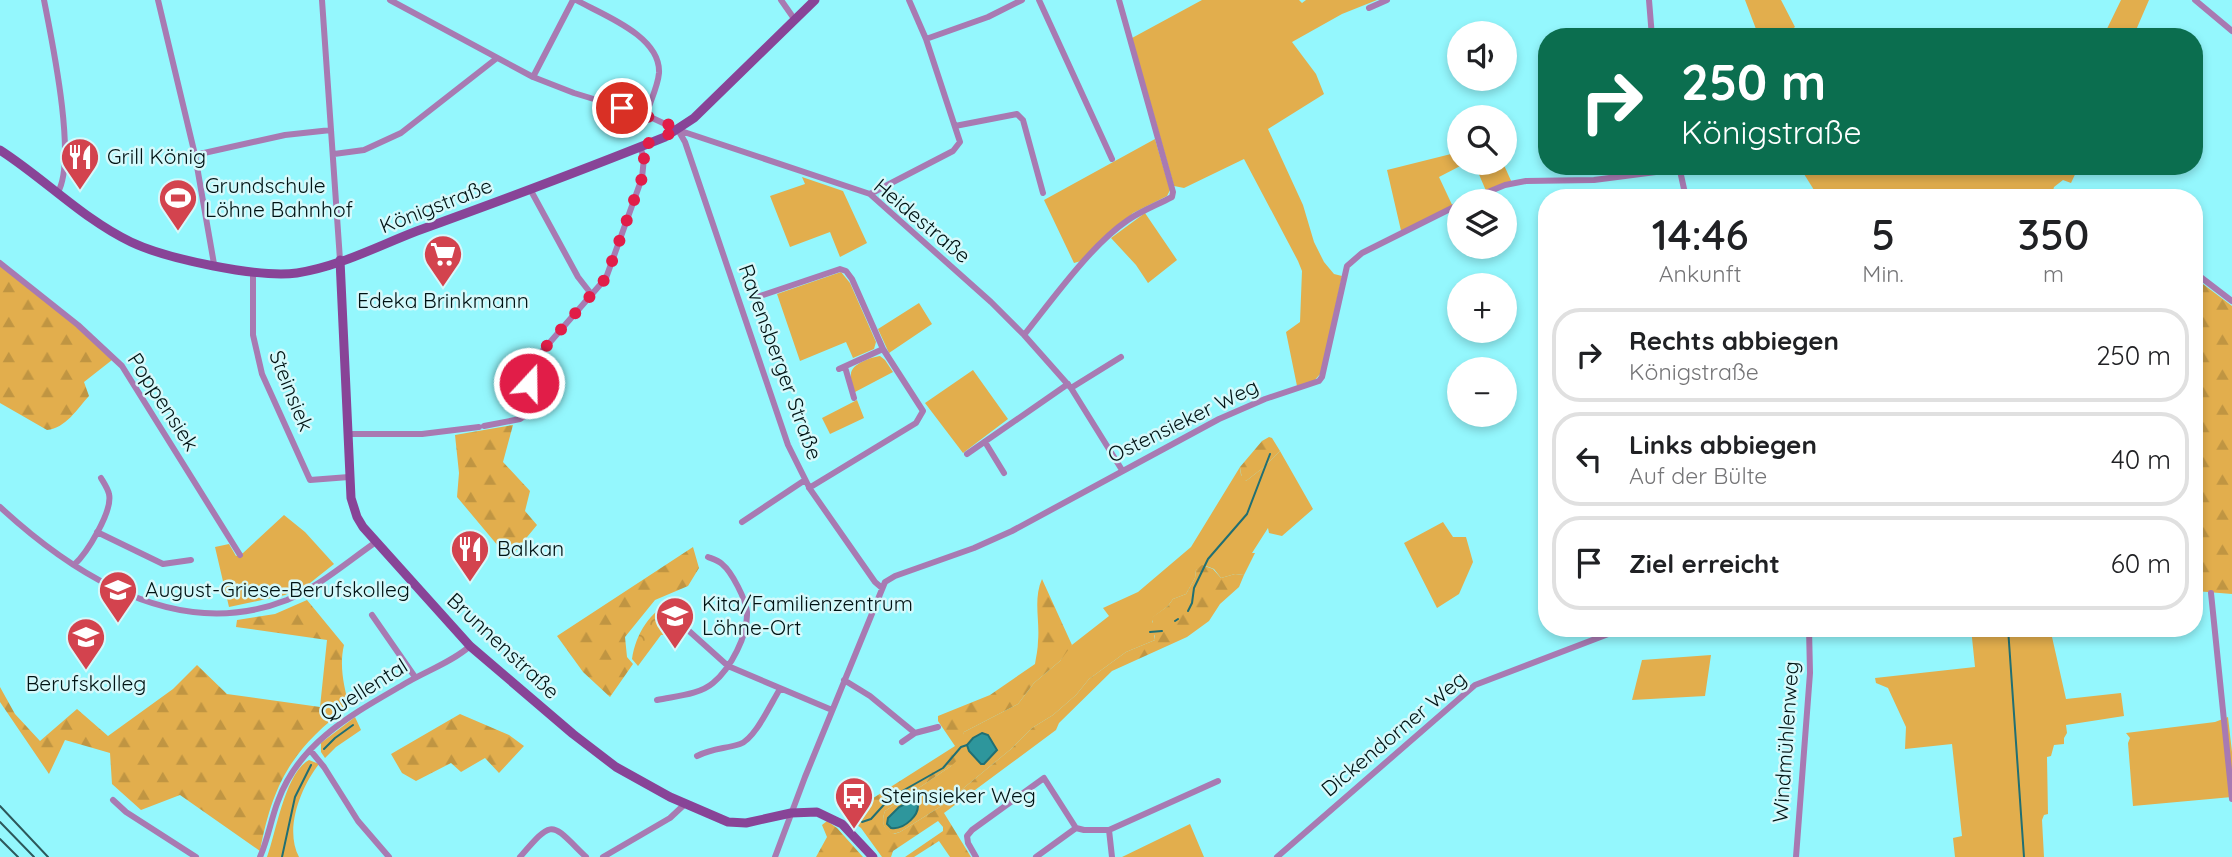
<!DOCTYPE html>
<html lang="de">
<meta charset="utf-8">
<style>
:root{--surface:#fff;--page:#f2f2f2;--text:#202124;--muted:#757577;--line:#e0e0e0}
body{margin:0;font-family:Quicksand,sans-serif;background:var(--page);color:var(--text);height:100vh;display:flex;flex-direction:column;font-size:26px;white-space:nowrap}
*{box-sizing:border-box;margin:0}
p{font-size:23px;color:var(--muted)}
.icon{flex:none;width:38px;height:38px;fill:none;stroke:currentColor;stroke-width:2;stroke-linecap:round;stroke-linejoin:round}
.map{position:relative;flex:1;overflow:hidden}
.side{position:absolute;left:1538px;top:189px;width:665px;height:448px;display:flex;flex-direction:column;background:var(--surface);border-radius:28px;box-shadow:0 4px 10px #0003}
.side>*{flex:none}
.banner{position:absolute;left:1538px;top:28px;width:665px;height:147px;border-radius:28px;box-shadow:0 4px 10px #0003;background:#0b6e4f;color:#fff;overflow:hidden}
.controls{position:absolute;left:1447px;top:21px;display:grid;gap:14px}
.controls a{display:grid;place-items:center;width:70px;height:70px;border-radius:50%;background:var(--surface);box-shadow:0 4px 10px #0003;font-size:35px}
.pin{position:absolute;display:grid;place-items:center;width:60px;height:60px;color:#fff;margin:-30px;border:4px solid #fff;border-radius:50%;box-shadow:0 2px 7px #0007}
.me{position:absolute;width:77px;margin:-38px;rotate:21deg;stroke-linejoin:round;filter:drop-shadow(0 0 5px #0008)}
.turn{display:flex;align-items:center;gap:24px;height:147px;padding:0 28px;font-size:32px}
.turn .icon{width:91px;height:91px;stroke-width:2.5}
.turn b{display:block;font-size:49px;line-height:60px}
.eta{display:flex;justify-content:space-evenly;align-items:center;height:119px;text-align:center}
.eta b{font-size:42px;font-weight:600;line-height:49px}
ul{padding:0;list-style:none}
li{display:flex;align-items:center;gap:21px;height:94px;margin:0 14px 10px;padding:0 14px;border:4px solid var(--line);border-radius:28px}
li div{flex:1}
li b{display:block;font-size:26px}
li em{font-style:normal}
.map>svg:first-child{display:block}
.green{fill:#e2ae4d}
.forest{fill:url(#forest-firs)}
.park{fill:url(#park-crowns)}
.water{fill:#2e969c;stroke:#206f73;stroke-width:2}
.lines{fill:none;stroke-linecap:round;stroke-linejoin:round}
.stream{stroke:#206f73;stroke-width:2}
.street{stroke:#a87ab2;stroke-width:6}
.secondary{stroke:#884497;stroke-width:9}
.rail{stroke:#2d585b;stroke-width:2}
.route{stroke:#e11d48;stroke-width:12;stroke-dasharray:0 21.6}
.labels{text-anchor:middle;stroke-width:5;stroke-linejoin:round;paint-order:stroke}
.poi-label{font-size:21px;fill:#001314;stroke:#d5f9fb;text-anchor:start}
.street-label{font-size:21px;fill:#001314;stroke:#d5f9fb}
</style>
<div class="map">
<svg width="2232" height="857" viewBox="0 0 2232 857">
<defs>
<pattern id="forest-firs" width="22" height="20" patternUnits="userSpaceOnUse" patternTransform="scale(1.75)"><rect width="22" height="20" fill="#e2ae4d"/><path d="M5 1l3.5 6h-7zM16 11l3.5 6h-7z" fill="#c09542"/></pattern>
<pattern id="park-crowns" width="20" height="18" patternUnits="userSpaceOnUse" patternTransform="scale(1.75)"><rect width="20" height="18" fill="#e2ae4d"/><path d="M2 6a3 3 0 1 1 6 0M12 15a3 3 0 1 1 6 0" fill="none" stroke="#c09542"/></pattern>
</defs>
<rect width="100%" height="100%" fill="#94f7fd"/>
<!-- green -->
<path class="green" d="M1202,0H1299L1302,3L1306,0H1377L1342,14L1292,42L1316,74L1324,94L1268,129L1303,205L1314,242L1324,262L1334,274L1342,276L1321,373L1314,381L1297,386L1286,332L1300,322L1302,271L1298,261L1244,159L1184,188L1174,186L1132,38Z
M1745,0H1781L1795,27L1786,34V37H1759Z
M2121,0H2149L2133,37H2103Z
M1155,139L1170,190L1167,196L1133,213L1081,261L1074,263L1044,200Z
M1459,152L1460,163H1466L1439,177L1454,209L1402,235L1387,170Z
M1474,163H1503L1513,185L1487,193Z
M1799,166H2079L2071,183L2063,180L2054,187L2051,198H1819Z
M802,177L843,191L867,243L840,257L830,232L790,247L770,196L805,184Z
M1145,213L1177,260L1148,283L1136,265L1111,238Z
M841,272L850,283L876,342L874,349L853,358L846,342L800,361L777,294Z
M919,303L932,324L889,353L878,329Z
M880,356L885,360L893,372L855,392C853,386 850,379 851,374C851,364 872,357 880,356Z
M973,370L1008,419L963,453L925,403Z
M857,400L864,418L830,434L822,418Z
M1280,451L1313,509L1282,536L1269,533L1268,528L1252,553H1255L1244,575L1235,574L1221,578L1214,569L1206,566L1196,570L1195,578L1186,594L1173,599L1168,606L1152,618L1155,640L1126,652L1089,679L1076,695L1053,715L1032,728L1011,749L943,805L900,832L893,834C883,829 881,822 885,811L951,766L964,732L1018,704L1034,683L1060,661L1068,648L1109,616L1103,608L1138,592L1191,547L1240,467L1241,475L1246,481L1264,467Z
M284,515L305,532L334,564L310,583L285,595L229,607L215,547L229,544L236,556L243,553Z
M1443,522L1453,537H1466L1473,562L1459,594L1437,608L1404,543Z
M1971,628H2050L2066,699L2121,693L2124,716L2066,725L2067,733L2064,738V744L2054,745L2051,756L2047,757L2048,814L2044,815L2042,820L2044,857H1955L1953,838L1962,836L1952,744L1905,749L1906,727L1888,688L1876,683L1875,678L1975,667Z
M1711,655L1705,696L1632,700L1642,660Z
M355,717L361,730L336,747L325,758L321,752V743Z
M2228,717L2232,752V797L2133,806L2128,743L2130,738L2126,733L2215,722Z
M309,760L319,764C301,787 284,829 299,857H267C276,833 285,773 309,760Z
M1190,824L1204,857H1122Z"/>
<!-- forest -->
<path class="forest" d="M0,265L76,326L112,360L84,382L89,396C77,409 66,428 47,430L0,403Z
M2195,278L2232,306V594L2195,591Z
M513,425L503,462L530,491L525,511L537,525L509,559L457,497L459,473L455,435Z
M1269,437L1272,438L1280,451L1264,467L1246,481L1242,479L1240,467L1262,441Z
M693,547L699,568L688,586L655,600L625,637L627,657L633,664L610,697L583,672L557,636Z
M1202,565L1213,569L1221,578L1235,574L1244,575L1239,587L1220,604L1209,621L1187,637L1112,671L1059,723L1056,730L944,813L971,857H950L939,841L914,857H905L943,831V827L938,821L893,851L891,857H882L861,828L845,816L955,746L938,721V716L990,695L1035,664C1036,657 1038,649 1038,641C1040,621 1033,599 1042,579L1072,645L1060,661L1034,683L1018,704L964,732L962,741L963,755L951,766L885,811C881,822 883,829 894,834L900,832L943,805L1011,749L1032,728L1053,715L1076,695L1089,679L1126,652L1155,640V636L1149,627L1153,622L1151,618L1168,606L1173,599L1186,594L1195,578L1196,570Z
M307,600L344,645C339,666 344,686 349,706C293,748 273,782 260,851L180,795L141,810L112,784L110,753L65,740L49,774L0,702V687L15,714L40,741L77,709L108,736L173,689L197,665L227,694L320,707L327,640L236,627L237,620L275,614Z
M460,714L509,735L524,746L499,773L485,758L461,772L451,763L416,781L402,773L391,754Z
M827,821L837,828L863,857H816L827,837L822,825Z"/>
<!-- park -->
<path class="park" d="M673,600L681,609L665,627L669,631L683,633L661,635L638,666L632,659C636,633 650,612 673,600Z"/>
<!-- water -->
<path class="water" d="M982,733L988,735L997,750L984,764H981L969,751L967,745L973,738Z
M914,799L917,801C922,814 904,830 891,828L887,824L888,818L899,807Z"/>
<g class="lines">
<!-- stream -->
<path class="stream" d="M1188,611L1192,603L1194,588L1208,559L1247,514L1270,454
M1175,621L1178,619
M2008,628L2024,857
M1150,632L1162,631
M324,749L335,738L353,725
M862,822L871,819L890,798L943,768L961,747L967,745
M282,857L295,797L311,765"/>
<!-- street -->
<path class="street" d="M44,0C52,41 77,159 58,192
M158,0L195,155L214,264
M322,0L340,260
M390,0L533,77L574,93L646,115L678,130L870,194L991,302L1024,335L1071,388L1122,470
M576,0C603,15 661,36 659,73C658,86 650,102 646,115
M781,0L795,20
M1039,0L1112,159
M1649,0L1652,37
M2195,0L2232,31
M1369,8L1387,0
M926,39L988,17L1022,0
M533,77L573,0
M955,126L1017,114L1023,120L1043,193
M678,130L685,142L788,445L810,489L875,582L882,588
M334,154L364,150L401,133L497,58
M195,155L285,135L331,130
M1679,166L1686,198
M530,189L578,277L592,295
M870,194L953,151L960,142L926,39L909,0
M1466,201L1505,185L1526,181L1594,180L1679,169
M0,263L78,325L122,366L240,555
M253,272V335L262,374L310,480L349,477
M2194,272L2232,301
M757,297L840,269L846,271L852,279L883,349L923,411L916,423L809,488
M1024,335C1052,300 1091,245 1128,220C1141,211 1157,205 1172,197L1173,192L1119,0
M845,367L854,398
M839,369L883,349
M1071,388L1121,357
M484,426L520,419L529,413L531,364L606,278L642,178L644,158L640,147
M347,434H422L479,427
M985,442L1004,473
M967,454L1068,384
M0,507C77,578 180,642 287,600C320,586 347,562 376,542
M742,522L805,480
M97,532L163,564L191,560
M74,565C87,553 113,511 109,494C108,489 104,483 101,478
M2211,593L2232,799
M372,615L415,677
M679,622L728,666L832,710
M844,680L870,696L915,733L938,727
M657,700C675,696 699,695 713,683C731,668 748,635 747,612C746,600 732,572 722,564C719,561 713,559 708,557
M902,742L915,733
M310,750L324,767L358,821L389,857
M697,756C713,748 725,749 740,744C755,739 771,703 780,689
M113,800L126,812L196,857
M260,857C268,839 271,819 278,801C299,743 351,715 401,686C423,672 451,663 470,646
M520,857C554,818 550,822 586,857
M603,857L670,818L685,804
M775,857L805,777L885,582L895,576L974,548L1012,531L1219,419L1265,399L1319,381L1322,377L1347,266L1362,253L1460,204
M976,857L968,843L967,836L972,830L1044,778L1076,828L1084,830H1109
M1036,857L1076,828
M1112,857L1109,830L1218,781
M1277,857L1475,685L1624,628
M1796,857L1810,673L1809,628"/>
<!-- secondary -->
<path class="secondary" d="M0,150C45,179 83,219 131,242C167,259 257,278 297,273C338,267 378,246 417,231C500,201 583,170 665,137L694,118L815,0
M340,260L351,498L357,517L363,527L470,646L573,734L616,767L670,797L728,822L746,823L791,813L817,812L842,824L873,857"/>
<!-- rail -->
<path class="rail" d="M0,806L48,857
M0,822L34,857
M0,839L18,857"/>
</g>
<g class="lines">
<!-- route -->
<path class="route" d="M529,383L531,364L606,278L642,178L644,158L640,147L678,130L664,122L622,108"/>
</g>
<!-- icons -->
<defs>
<g id="restaurant-pin" transform="scale(2.0125)"><path d="M0 17L-7.5 6A9.5 9.5 0 1 1 7.5 6Z" fill="#d3434e" stroke="#d5f9fb"/><path d="M-5-6h1v4h1v-4h1v4h1v-4h1v5L-1.5 .5V6h-2V.5L-5-1ZM5-6V6H3V1.5H1.5Q1.5-4 5-6Z" fill="#fff"/></g>
<g id="stadium-pin" transform="scale(2.0125)"><path d="M0 17L-7.5 6A9.5 9.5 0 1 1 7.5 6Z" fill="#d3434e" stroke="#d5f9fb"/><path d="M0-5a6.5 5 0 1 0 0 10a6.5 5 0 1 0 0-10ZM-3.5-1.8h7v3.6h-7Z" fill="#fff"/></g>
<g id="supermarket-pin" transform="scale(2.0125)"><path d="M0 17L-7.5 6A9.5 9.5 0 1 1 7.5 6Z" fill="#d3434e" stroke="#d5f9fb"/><path d="M-6-5.5h2.5l.6 2H6L4.5 2H-2.5L-4.4-4H-6ZM-1.5 3.2a1.3 1.3 0 1 0 .1 0ZM3 3.2a1.3 1.3 0 1 0 .1 0Z" fill="#fff"/></g>
<g id="school-pin" transform="scale(2.0125)"><path d="M0 17L-7.5 6A9.5 9.5 0 1 1 7.5 6Z" fill="#d3434e" stroke="#d5f9fb"/><path d="M0-5L7-2L0 1L-7-2ZM-4 1L0 2.5L4 1V4Q0 6-4 4Z" fill="#fff"/></g>
<g id="bus-pin" transform="scale(2.0125)"><path d="M0 17L-7.5 6A9.5 9.5 0 1 1 7.5 6Z" fill="#d3434e" stroke="#d5f9fb"/><path d="M-5-6H5V4H4V6H2V4H-2V6H-4V4H-5ZM-3.5-4V0h7V-4ZM-3.5 1.2v1.5H-2V1.2ZM2 1.2v1.5H3.5V1.2Z" fill="#fff"/></g>
</defs>
<g fill-rule="evenodd">
<use href="#restaurant-pin" x="80" y="157"/>
<use href="#stadium-pin" x="178" y="198"/>
<use href="#supermarket-pin" x="443" y="254"/>
<use href="#restaurant-pin" x="470" y="549"/>
<use href="#school-pin" x="118" y="590"/>
<use href="#school-pin" x="675" y="616"/>
<use href="#school-pin" x="86" y="637"/>
<use href="#bus-pin" x="854" y="796"/>
</g>
<g class="labels">
<!-- poi labels -->
<g class="poi-label">
<text x="107" y="164">Grill König</text>
<text x="205" y="193">Grundschule<tspan x="205" dy="24">Löhne Bahnhof</tspan></text>
<text x="443" y="308" text-anchor="middle">Edeka Brinkmann</text>
<text x="497" y="556">Balkan</text>
<text x="145" y="597">August-Griese-Berufskolleg</text>
<text x="702" y="611">Kita/Familienzentrum<tspan x="702" dy="24">Löhne-Ort</tspan></text>
<text x="86" y="691" text-anchor="middle">Berufskolleg</text>
<text x="881" y="803">Steinsieker Weg</text>
</g>
<!-- street labels -->
<g class="street-label">
<text transform="translate(436 206) rotate(-21)" y="7">Königstraße</text>
<text transform="translate(922 221) rotate(40)" y="7">Heidestraße</text>
<text transform="translate(780 362) rotate(70)" y="7">Ravensberger Straße</text>
<text transform="translate(291 391) rotate(68)" y="7">Steinsiek</text>
<text transform="translate(163 402) rotate(57)" y="7">Poppensiek</text>
<text transform="translate(1183 421) rotate(-26)" y="7">Ostensieker Weg</text>
<text transform="translate(503 646) rotate(43)" y="7">Brunnenstraße</text>
<text transform="translate(364 690) rotate(-32)" y="7">Quellental</text>
<text transform="translate(1394 734) rotate(-40)" y="7">Dickendorner Weg</text>
<text transform="translate(1786 742) rotate(-86)" y="7">Windmühlenweg</text>
</g>
</g>
</svg>
<div class="controls">
<a><svg class="icon" aria-label="sound" viewBox="0 0 24 24"><path d="M4 9h4l5-4v14l-5-4H4zM17 9q2 3 0 6"/></svg></a>
<a><svg class="icon" aria-label="search" viewBox="0 0 24 24"><circle cx="10" cy="10" r="6"/><path d="M15 15l6 6"/></svg></a>
<a><svg class="icon" aria-label="layers" viewBox="0 0 24 24"><path d="M12 4l9 5-9 5-9-5zM3 14l9 5 9-5"/></svg></a>
<a>+</a>
<a>−</a>
</div>
<div class="pin" style="left:622px;top:108px;background:#d93025"><svg class="icon" aria-label="arrive" viewBox="0 0 24 24"><path d="M6 21V4h12l-3 4 3 4H6"/></svg></div>
<svg class="me" style="left:529px;top:383px" viewBox="-20 -20 40 40"><circle r="17" fill="#e11d48" stroke="#fff" stroke-width="3"/><path d="M0-11L8 9 0 5-8 9z" fill="#fff"/></svg>
<div class="banner">
<div class="turn"><svg class="icon" aria-label="right" viewBox="0 0 24 24"><path d="M7 20v-9h11M14 6l5 5-5 5"/></svg><div><b>250 m</b>Königstraße</div></div>
</div>
<section class="side">
<div class="eta">
<div><b>14:46</b><p>Ankunft</p></div>
<div><b>5</b><p>Min.</p></div>
<div><b>350</b><p>m</p></div>
</div>
<ul>
<li><svg class="icon" aria-label="right" viewBox="0 0 24 24"><path d="M7 20v-9h11M14 6l5 5-5 5"/></svg><div><b>Rechts abbiegen</b><p>Königstraße</p></div><em>250 m</em></li>
<li><svg class="icon" aria-label="left" viewBox="0 0 24 24"><path d="M17 20v-9H6M10 6l-5 5 5 5"/></svg><div><b>Links abbiegen</b><p>Auf der Bülte</p></div><em>40 m</em></li>
<li><svg class="icon" aria-label="arrive" viewBox="0 0 24 24"><path d="M6 21V4h12l-3 4 3 4H6"/></svg><div><b>Ziel erreicht</b></div><em>60 m</em></li>
</ul>
</section>
</div>
